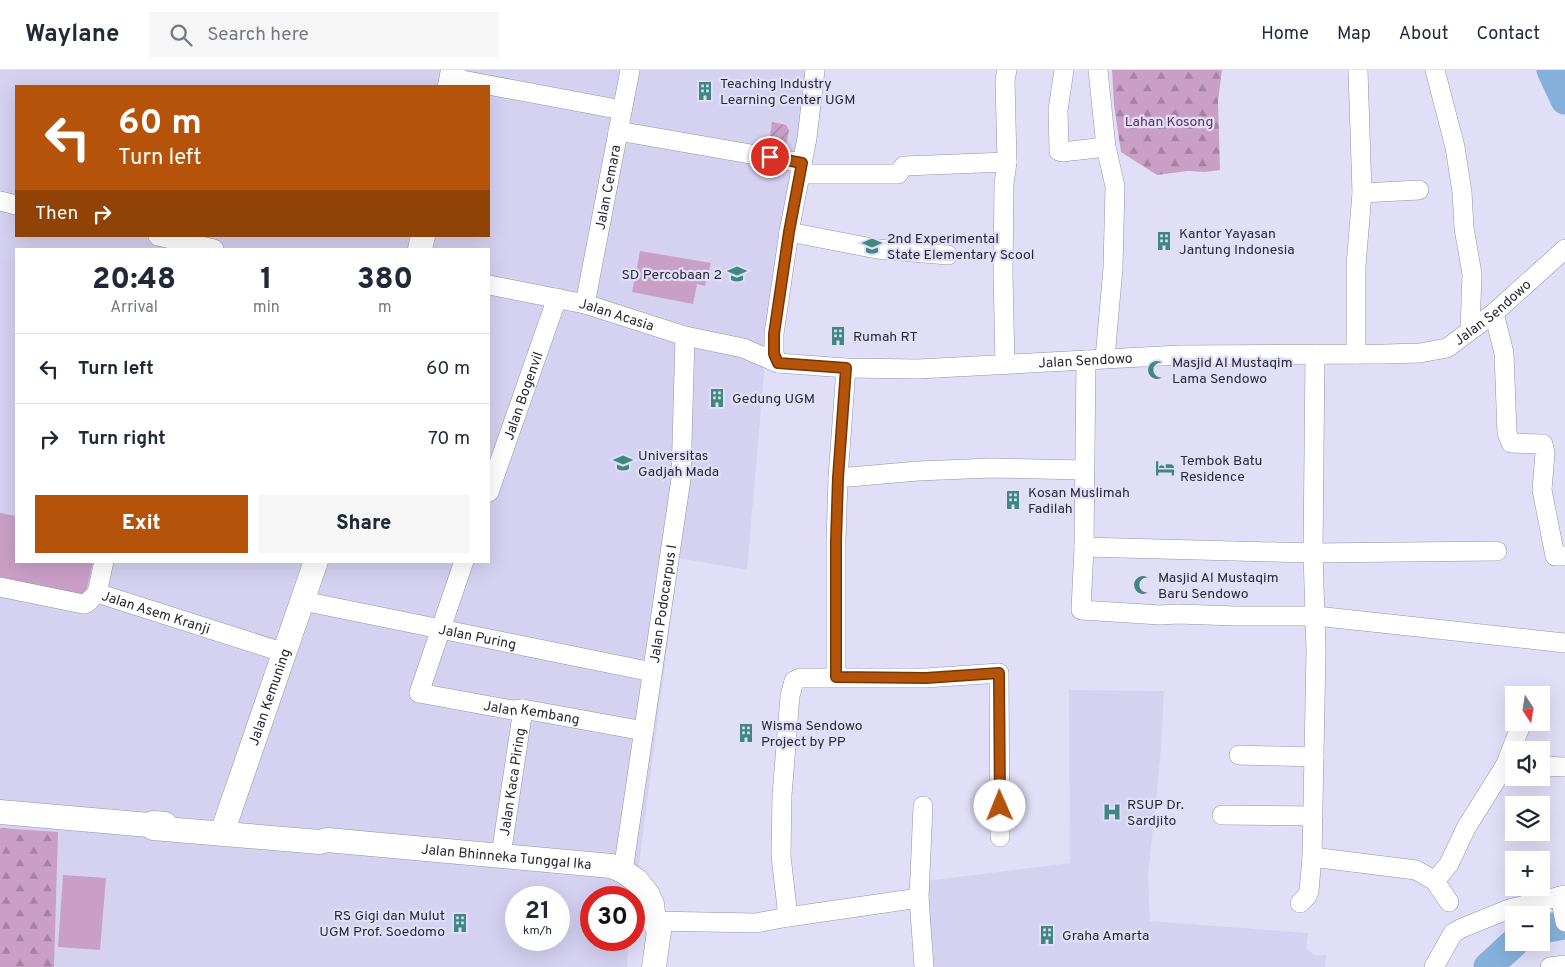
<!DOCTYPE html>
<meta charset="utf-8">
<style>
:root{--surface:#fff;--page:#f6f6f7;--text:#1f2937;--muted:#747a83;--line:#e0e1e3;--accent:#b45309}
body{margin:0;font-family:Overpass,sans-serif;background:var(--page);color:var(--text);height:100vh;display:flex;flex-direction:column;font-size:19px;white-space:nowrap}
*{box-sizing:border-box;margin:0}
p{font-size:16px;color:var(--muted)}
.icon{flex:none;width:28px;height:28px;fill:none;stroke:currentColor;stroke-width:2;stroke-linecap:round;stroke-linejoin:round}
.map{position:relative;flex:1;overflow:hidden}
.details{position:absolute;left:15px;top:178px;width:475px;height:315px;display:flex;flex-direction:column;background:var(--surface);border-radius:0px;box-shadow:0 5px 20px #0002}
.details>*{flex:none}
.banner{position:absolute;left:15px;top:15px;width:475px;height:152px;border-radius:0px;box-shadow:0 5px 20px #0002;background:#b45309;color:#fff;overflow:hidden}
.needle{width:32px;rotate:168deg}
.fabs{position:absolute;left:1505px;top:616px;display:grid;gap:10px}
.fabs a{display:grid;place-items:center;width:45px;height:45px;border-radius:0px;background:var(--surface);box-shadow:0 5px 20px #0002;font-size:25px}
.speed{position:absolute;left:505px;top:816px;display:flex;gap:10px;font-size:25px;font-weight:700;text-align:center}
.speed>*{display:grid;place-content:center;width:65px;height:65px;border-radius:50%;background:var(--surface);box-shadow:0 5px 20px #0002;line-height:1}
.speed small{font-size:12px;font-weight:400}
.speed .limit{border:8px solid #d22;background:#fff;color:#111}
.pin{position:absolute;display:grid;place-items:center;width:42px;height:42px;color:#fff;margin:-21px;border:2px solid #fff;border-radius:50%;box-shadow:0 1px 5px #0007}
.me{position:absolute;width:55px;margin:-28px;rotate:359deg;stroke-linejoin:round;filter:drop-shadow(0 0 4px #0008)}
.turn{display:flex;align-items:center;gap:18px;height:105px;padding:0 20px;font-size:22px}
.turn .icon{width:65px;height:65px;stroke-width:2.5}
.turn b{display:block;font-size:35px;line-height:42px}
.then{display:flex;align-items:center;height:48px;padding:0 20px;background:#0003;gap:10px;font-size:19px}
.eta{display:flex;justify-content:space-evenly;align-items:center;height:85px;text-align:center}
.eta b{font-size:30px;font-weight:800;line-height:35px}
.action{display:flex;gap:10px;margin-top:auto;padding:10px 20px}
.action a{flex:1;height:58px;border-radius:0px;background:var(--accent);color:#fff;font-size:20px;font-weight:800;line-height:58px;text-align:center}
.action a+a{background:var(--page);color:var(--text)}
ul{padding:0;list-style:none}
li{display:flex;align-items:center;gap:15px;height:70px;padding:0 20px;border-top:1px solid var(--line)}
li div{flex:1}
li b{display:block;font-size:19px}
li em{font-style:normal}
header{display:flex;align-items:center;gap:30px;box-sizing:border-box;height:70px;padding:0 25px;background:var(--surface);border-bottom:1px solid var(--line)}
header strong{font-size:24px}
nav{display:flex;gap:28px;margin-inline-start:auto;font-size:18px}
.search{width:350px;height:45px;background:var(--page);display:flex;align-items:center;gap:12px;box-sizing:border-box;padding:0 18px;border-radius:0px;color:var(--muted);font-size:19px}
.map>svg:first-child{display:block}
.built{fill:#d4d1f1;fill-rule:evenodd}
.green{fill:#ca9fc7}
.forest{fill:url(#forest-firs)}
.garden{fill:url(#garden-furrows)}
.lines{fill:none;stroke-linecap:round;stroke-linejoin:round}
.river{stroke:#85b0db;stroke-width:29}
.minor-casing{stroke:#9492a9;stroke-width:20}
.tertiary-casing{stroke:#9492a9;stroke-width:25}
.minor{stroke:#fff;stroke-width:19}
.tertiary{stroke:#fff;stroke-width:24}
.route-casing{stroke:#753606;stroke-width:12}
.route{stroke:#b45309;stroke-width:9}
.labels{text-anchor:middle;stroke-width:4.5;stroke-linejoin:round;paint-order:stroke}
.poi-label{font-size:14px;fill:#2a2933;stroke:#e1dff8;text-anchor:start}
.park-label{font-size:14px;fill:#632c61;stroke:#e1dff8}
.street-label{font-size:14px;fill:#2a2933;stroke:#e1dff8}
</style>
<header>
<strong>Waylane</strong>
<div class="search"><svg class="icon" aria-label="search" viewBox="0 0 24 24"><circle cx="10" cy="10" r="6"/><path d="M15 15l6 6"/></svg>Search here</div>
<nav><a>Home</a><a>Map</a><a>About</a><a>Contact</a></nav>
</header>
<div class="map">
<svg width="1565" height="897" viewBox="0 0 1565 897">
<defs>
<pattern id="forest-firs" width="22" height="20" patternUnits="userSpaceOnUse" patternTransform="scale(1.25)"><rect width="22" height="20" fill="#ca9fc7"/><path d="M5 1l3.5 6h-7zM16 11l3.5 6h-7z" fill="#a482a2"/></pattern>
<pattern id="garden-furrows" width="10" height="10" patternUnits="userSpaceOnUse" patternTransform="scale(1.25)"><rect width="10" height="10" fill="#ca9fc7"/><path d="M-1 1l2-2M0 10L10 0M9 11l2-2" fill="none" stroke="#a482a2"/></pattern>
</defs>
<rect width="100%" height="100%" fill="#e1dff8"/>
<!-- built -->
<path class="built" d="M0,0H810L768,258L747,500L679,488L634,831V828H591V870H629L627,897H0ZM16,16H489V166H16ZM16,179H489V491H16ZM516,828H559V870H516Z
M1069,620L1164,621L1160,691L1148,805L1150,851L1308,863L1306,878L1314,885H1326L1325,897H927L926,811L1070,793Z"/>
<!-- green -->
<path class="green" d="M640,181L711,193L705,216L697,214L693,234L632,222Z
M0,443L16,446V491H93L84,531L0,512Z
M63,805L106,808L100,880L58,877Z"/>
<!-- forest -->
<path class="forest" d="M1112,0H1222L1218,31L1220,100L1205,102L1188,101L1157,105L1121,82L1114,35Z
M0,758L58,762L54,897H0Z"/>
<!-- garden -->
<path class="garden" d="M772,52L786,55L789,60L786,76L780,81L763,77L765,66L770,67Z"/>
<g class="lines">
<!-- river -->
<path class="river" d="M1551,0L1565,30
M1541,859L1565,855
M1488,897L1515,872"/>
<!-- minor casing -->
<g class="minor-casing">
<g id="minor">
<path d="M1064,0L1058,40L1059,81L1062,82L1106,77"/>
<path d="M1098,0L1106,77L1115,116L1113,198L1105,288"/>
<path d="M1435,0L1455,77L1462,122L1464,158L1472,204L1470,260"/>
<path d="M451,8L622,40"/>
<path d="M618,61L802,93"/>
<path d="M800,104H898L904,96L1007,92"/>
<path d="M1362,123L1419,120"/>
<path d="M0,131L16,135"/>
<path d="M789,162L877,179L948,185"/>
<path d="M158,166L214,179"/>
<path id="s1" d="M489,215L585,234L685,266L743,278L778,293L846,298L918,299L1180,285L1386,284L1420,283L1447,278L1494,243L1565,179"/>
<path id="s2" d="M585,234L630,0"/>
<path d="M1494,243L1504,283L1507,363L1511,373L1543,374L1545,383L1542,420L1555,486H1565"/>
<path d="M1356,284V196L1362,123L1358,0"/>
<path d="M1086,290L1084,477L1081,540L1160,545L1178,544L1236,546H1316L1565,573"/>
<path d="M778,293L774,284V264L789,162L807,68L815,0"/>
<path d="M1005,294L1003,204L1004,114L1007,92L1005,10L1007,0"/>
<path d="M838,408L918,401L991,398L1084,400"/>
<path id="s3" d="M489,422L557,228"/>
<path d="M1084,477L1313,483L1497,481"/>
<path id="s4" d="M464,491L419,623L512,640L523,639L644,661"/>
<path id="s5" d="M0,517L83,534L87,533L97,523L285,583"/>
<path d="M97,523L104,491"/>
<path id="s6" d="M303,531L652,602"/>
<path d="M836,607V471L838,408L846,298"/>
<path d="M1239,685L1314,687"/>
<path d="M1541,696L1565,697"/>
<path d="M923,736L919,828L924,897"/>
<path d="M1222,745L1313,746"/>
<path id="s7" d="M501,785L523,639"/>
<path d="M1312,787L1416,800L1435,811L1449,832"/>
<path id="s8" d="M623,801L681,409L685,266"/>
<path d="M1435,811L1449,794L1466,758L1506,694L1522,652"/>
<path d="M1560,826L1565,852"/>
<path d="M1300,833L1307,826L1309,821L1312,787L1316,581L1313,483L1315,284"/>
<path d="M788,847L781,786L782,725L790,626L794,611L800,608H926L999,603L1000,767"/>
<path d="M654,851L756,853L788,847L919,828"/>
<path d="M1434,897L1453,863L1462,858L1509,839L1565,825"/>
<path d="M1550,897L1565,895"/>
</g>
</g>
<!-- tertiary casing -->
<g class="tertiary-casing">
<g id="tertiary">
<path d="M450,16L453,0"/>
<path d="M420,179L423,166"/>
<path d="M0,742L149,755L153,753L165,754"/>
<path id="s9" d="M149,755L153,758L320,772L327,770L611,796L623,801L637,811L648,825L652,834L654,851L659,861L654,897"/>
<path id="s10" d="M222,763L316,491"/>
</g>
</g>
<!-- minor -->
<use href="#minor" class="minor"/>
<!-- tertiary -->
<use href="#tertiary" class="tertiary"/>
</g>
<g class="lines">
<!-- route casing -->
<g class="route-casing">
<path id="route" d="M770,87L802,93L789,162L774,264V284L778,293L846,298L838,408L836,471V607L926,608L999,603L1000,736"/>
</g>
<!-- route -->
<use href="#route" class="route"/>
</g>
<!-- icons -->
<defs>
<g id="building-bare" transform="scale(1.5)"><path d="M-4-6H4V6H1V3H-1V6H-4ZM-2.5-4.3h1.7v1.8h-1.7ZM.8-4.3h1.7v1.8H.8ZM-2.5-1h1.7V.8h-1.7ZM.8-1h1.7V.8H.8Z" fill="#408783" stroke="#e1dff8" stroke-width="2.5" paint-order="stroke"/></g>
<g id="school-bare" transform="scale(1.5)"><path d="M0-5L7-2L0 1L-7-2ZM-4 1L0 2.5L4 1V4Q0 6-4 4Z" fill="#408783" stroke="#e1dff8" stroke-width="2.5" paint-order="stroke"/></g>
<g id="mosque-bare" transform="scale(1.5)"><path d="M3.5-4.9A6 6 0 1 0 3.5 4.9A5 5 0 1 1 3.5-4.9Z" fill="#408783" stroke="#e1dff8" stroke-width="2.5" paint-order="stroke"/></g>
<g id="university-bare" transform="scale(1.5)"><path d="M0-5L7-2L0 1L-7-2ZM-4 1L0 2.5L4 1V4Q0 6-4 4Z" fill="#408783" stroke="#e1dff8" stroke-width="2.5" paint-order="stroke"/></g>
<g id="hotel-bare" transform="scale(1.5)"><path d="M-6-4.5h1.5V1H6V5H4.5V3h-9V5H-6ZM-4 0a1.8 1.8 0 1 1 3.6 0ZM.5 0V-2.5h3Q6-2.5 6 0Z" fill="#408783" stroke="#e1dff8" stroke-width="2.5" paint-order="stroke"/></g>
<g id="hospital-bare" transform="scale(1.5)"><path d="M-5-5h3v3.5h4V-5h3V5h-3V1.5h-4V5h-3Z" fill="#408783" stroke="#e1dff8" stroke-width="2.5" paint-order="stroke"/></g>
</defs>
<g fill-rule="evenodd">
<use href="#building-bare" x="705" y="21"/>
<use href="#building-bare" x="1164" y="171"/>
<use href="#school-bare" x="872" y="176"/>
<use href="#school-bare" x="737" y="204"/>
<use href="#building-bare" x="838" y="266"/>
<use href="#mosque-bare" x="1157" y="300"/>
<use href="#building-bare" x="717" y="328"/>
<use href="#university-bare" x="623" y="393"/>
<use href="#hotel-bare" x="1165" y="398"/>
<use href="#building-bare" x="1013" y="430"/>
<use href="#mosque-bare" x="1143" y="515"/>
<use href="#building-bare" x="746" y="663"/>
<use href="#hospital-bare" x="1112" y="742"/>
<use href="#building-bare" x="460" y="853"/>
<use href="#building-bare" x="1047" y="865"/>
</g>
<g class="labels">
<!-- poi labels -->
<g class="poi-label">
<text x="720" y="18">Teaching Industry<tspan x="720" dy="16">Learning Center UGM</tspan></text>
<text x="1179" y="168">Kantor Yayasan<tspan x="1179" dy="16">Jantung Indonesia</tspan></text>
<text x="887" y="173">2nd Experimental<tspan x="887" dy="16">State Elementary Scool</tspan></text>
<text x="722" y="209" text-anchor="end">SD Percobaan 2</text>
<text x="853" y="271">Rumah RT</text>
<text x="1172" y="297">Masjid Al Mustaqim<tspan x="1172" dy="16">Lama Sendowo</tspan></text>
<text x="732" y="333">Gedung UGM</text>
<text x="638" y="390">Universitas<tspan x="638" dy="16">Gadjah Mada</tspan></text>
<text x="1180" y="395">Tembok Batu<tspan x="1180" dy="16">Residence</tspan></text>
<text x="1028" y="427">Kosan Muslimah<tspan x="1028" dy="16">Fadilah</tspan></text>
<text x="1158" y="512">Masjid Al Mustaqim<tspan x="1158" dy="16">Baru Sendowo</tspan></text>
<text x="761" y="660">Wisma Sendowo<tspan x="761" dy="16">Project by PP</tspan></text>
<text x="1127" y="739">RSUP Dr.<tspan x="1127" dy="16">Sardjito</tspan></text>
<text x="445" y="850" text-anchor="end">RS Gigi dan Mulut<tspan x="445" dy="16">UGM Prof. Soedomo</tspan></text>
<text x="1062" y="870">Graha Amarta</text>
</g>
<!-- park labels -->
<g class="park-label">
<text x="1169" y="56">Lahan Kosong</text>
</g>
<!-- street labels -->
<g class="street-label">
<text dy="5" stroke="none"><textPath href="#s2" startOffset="119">Jalan Cemara</textPath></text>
<text dy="5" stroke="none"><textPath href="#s1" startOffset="1028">Jalan Sendowo</textPath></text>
<text dy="5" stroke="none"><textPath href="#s1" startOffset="131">Jalan Acasia</textPath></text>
<text dy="5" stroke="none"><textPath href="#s1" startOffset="608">Jalan Sendowo</textPath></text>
<text dy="5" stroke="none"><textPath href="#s3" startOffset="102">Jalan Bogenvil</textPath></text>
<text dy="5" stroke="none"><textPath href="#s8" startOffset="270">Jalan Podocarpus I</textPath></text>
<text dy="5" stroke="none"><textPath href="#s5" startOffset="165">Jalan Asem Kranji</textPath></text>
<text dy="5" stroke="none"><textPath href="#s6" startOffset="178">Jalan Puring</textPath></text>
<text dy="5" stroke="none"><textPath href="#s10" startOffset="144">Jalan Kemuning</textPath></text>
<text dy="5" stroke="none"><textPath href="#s4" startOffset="254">Jalan Kembang</textPath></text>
<text dy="5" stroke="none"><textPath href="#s7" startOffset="74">Jalan Kaca Piring</textPath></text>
<text dy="5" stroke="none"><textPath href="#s9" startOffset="360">Jalan Bhinneka Tunggal Ika</textPath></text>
</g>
</g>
</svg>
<div class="fabs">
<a><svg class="needle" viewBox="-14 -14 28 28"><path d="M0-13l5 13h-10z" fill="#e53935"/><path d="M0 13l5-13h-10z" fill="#747a83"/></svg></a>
<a><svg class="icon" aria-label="sound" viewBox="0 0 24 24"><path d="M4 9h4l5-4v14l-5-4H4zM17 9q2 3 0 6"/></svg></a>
<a><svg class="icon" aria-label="layers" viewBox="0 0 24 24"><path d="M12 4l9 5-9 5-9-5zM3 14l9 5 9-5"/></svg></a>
<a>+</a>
<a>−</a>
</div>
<div class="speed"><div>21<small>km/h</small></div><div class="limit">30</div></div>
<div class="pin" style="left:770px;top:87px;background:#d93025"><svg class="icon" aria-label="arrive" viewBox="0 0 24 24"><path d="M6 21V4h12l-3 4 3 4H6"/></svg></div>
<svg class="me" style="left:1000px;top:736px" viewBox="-20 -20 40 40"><circle r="19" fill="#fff"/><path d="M0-13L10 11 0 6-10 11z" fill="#b45309"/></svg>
<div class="banner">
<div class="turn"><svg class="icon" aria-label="left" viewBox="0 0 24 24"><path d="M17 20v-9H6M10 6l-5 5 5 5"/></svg><div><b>60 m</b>Turn left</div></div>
<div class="then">Then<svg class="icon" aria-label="right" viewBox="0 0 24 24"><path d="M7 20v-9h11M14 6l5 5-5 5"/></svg></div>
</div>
<section class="details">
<div class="eta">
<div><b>20:48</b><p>Arrival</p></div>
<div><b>1</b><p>min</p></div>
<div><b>380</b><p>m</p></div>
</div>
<ul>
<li><svg class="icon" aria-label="left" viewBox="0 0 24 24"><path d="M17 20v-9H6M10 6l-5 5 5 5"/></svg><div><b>Turn left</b></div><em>60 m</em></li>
<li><svg class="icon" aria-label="right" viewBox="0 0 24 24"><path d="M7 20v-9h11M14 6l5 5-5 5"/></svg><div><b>Turn right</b></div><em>70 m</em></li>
</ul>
<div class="action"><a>Exit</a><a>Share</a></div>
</section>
</div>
